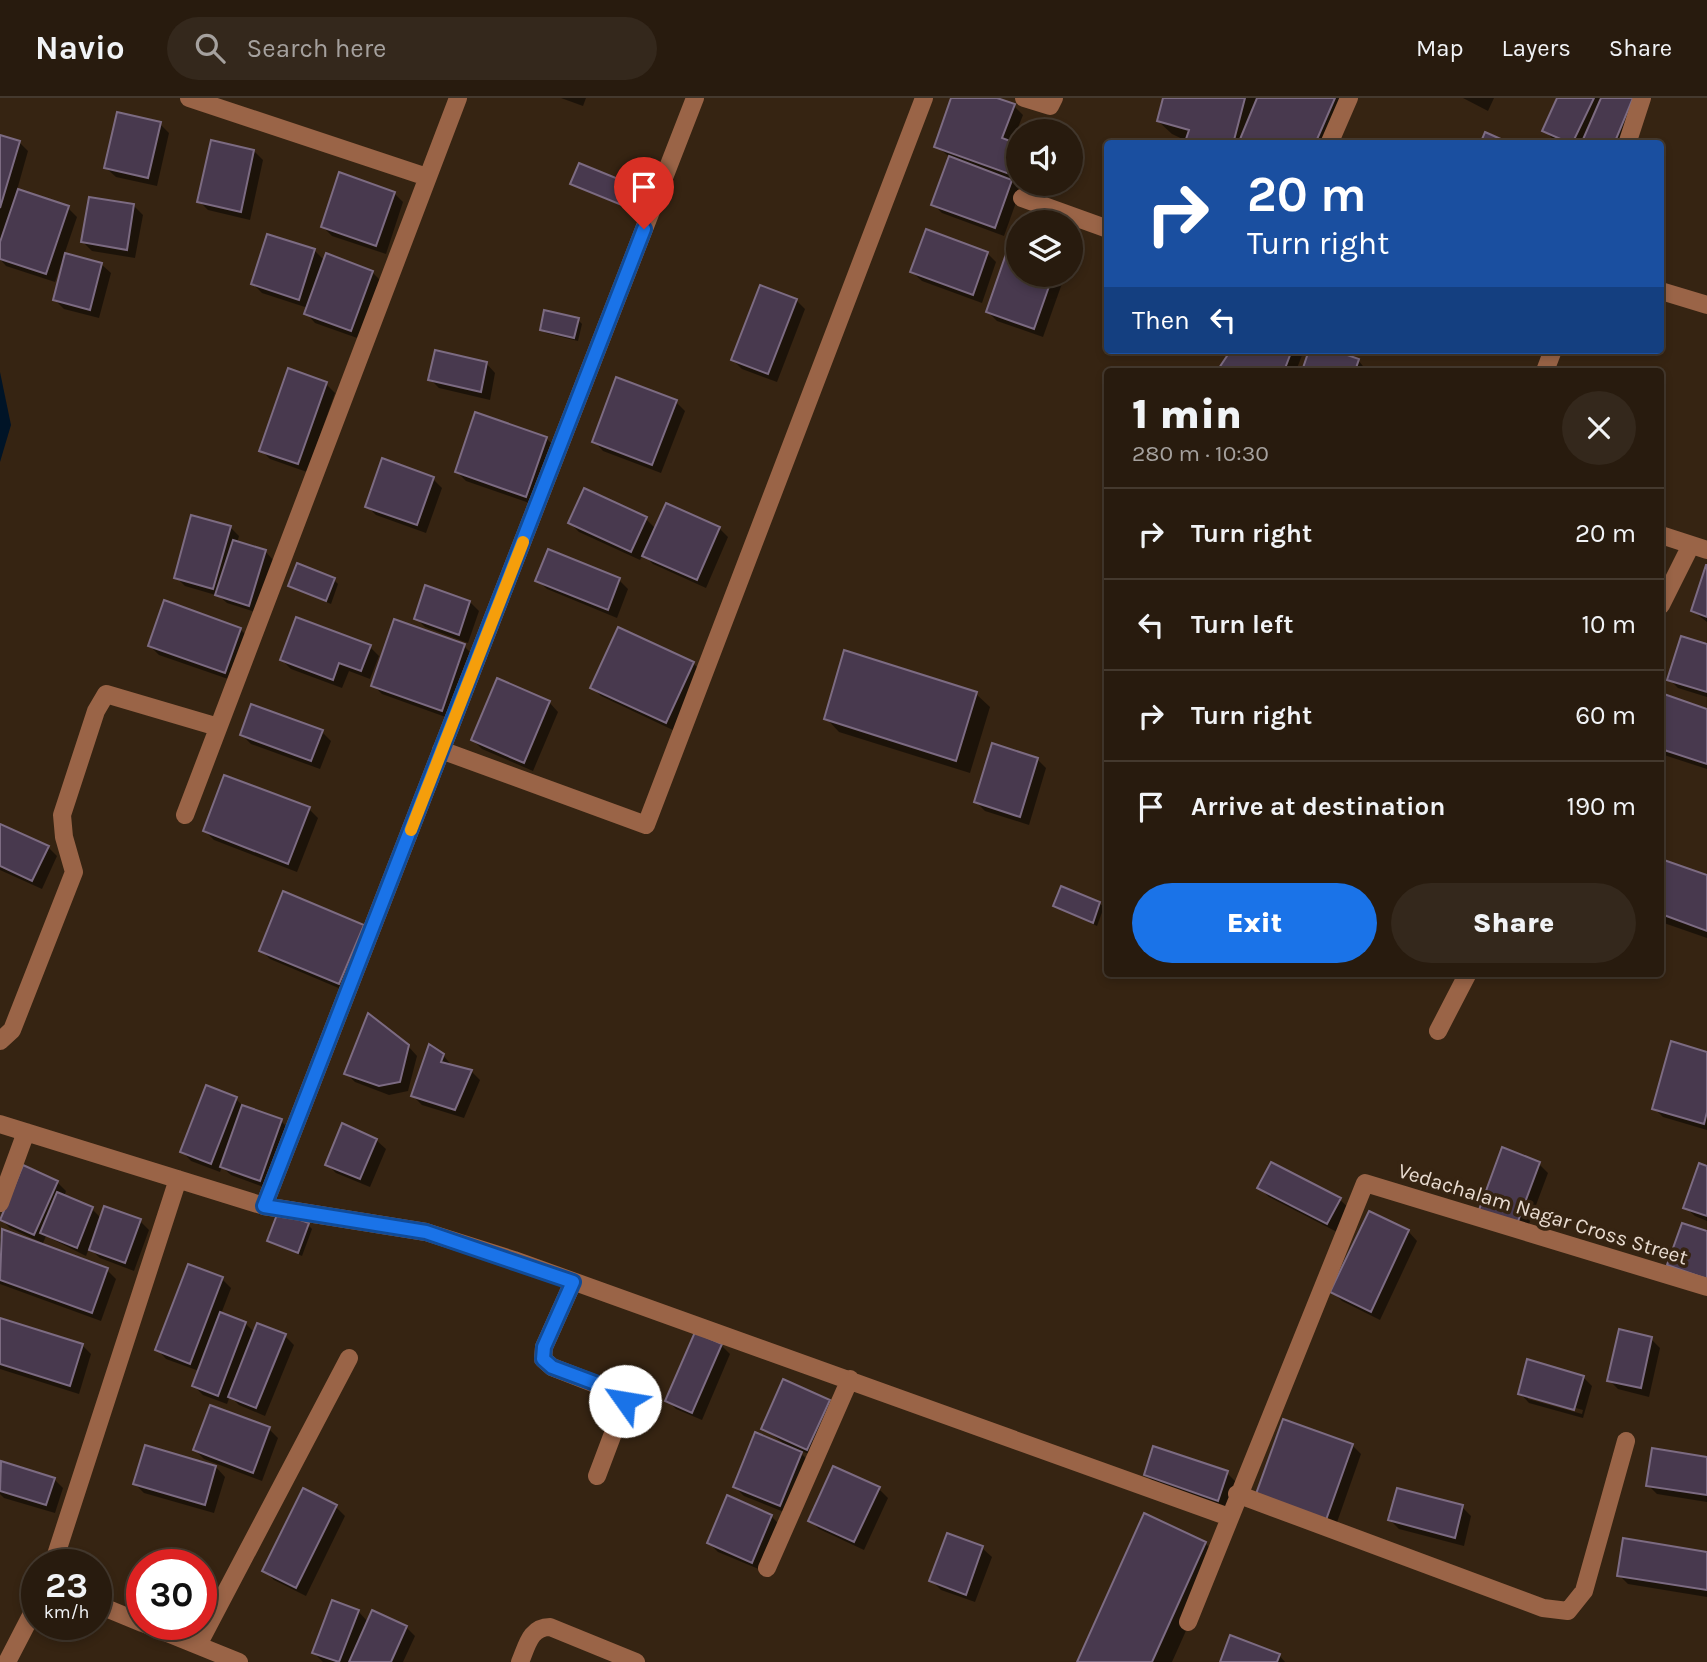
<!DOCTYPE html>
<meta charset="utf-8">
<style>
:root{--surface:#281b0e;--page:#34281c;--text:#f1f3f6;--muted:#a5a19e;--line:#44392e;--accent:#1a73e8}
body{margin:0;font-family:Karla,sans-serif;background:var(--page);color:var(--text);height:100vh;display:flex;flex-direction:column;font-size:26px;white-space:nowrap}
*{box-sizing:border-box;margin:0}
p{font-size:23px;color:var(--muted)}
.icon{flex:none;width:38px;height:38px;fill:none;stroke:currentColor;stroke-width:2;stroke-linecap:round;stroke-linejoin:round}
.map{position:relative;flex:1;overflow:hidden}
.side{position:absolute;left:1104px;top:270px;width:560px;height:609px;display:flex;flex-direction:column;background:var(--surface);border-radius:7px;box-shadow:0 4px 10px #0003,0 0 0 2px var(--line)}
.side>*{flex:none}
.guide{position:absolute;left:1104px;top:42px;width:560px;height:214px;border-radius:7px;box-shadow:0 4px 10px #0003,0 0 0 2px var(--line);background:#1a4fa0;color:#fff;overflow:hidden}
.buttons{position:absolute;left:1006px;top:21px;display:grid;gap:14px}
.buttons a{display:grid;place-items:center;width:77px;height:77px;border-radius:50%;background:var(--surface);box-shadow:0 4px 10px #0003,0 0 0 2px var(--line);font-size:35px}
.speed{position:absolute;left:21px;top:1451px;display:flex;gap:14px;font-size:35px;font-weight:700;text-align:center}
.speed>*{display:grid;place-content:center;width:91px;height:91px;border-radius:50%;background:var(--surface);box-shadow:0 4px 10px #0003,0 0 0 2px var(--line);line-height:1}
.speed small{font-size:18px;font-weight:400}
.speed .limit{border:10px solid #d22;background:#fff;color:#111}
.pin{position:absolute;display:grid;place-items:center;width:60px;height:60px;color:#fff;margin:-72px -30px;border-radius:50% 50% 50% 0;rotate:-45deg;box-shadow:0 0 7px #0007}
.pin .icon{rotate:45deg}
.me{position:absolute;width:77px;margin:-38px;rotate:302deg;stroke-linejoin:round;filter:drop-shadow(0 0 5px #0008)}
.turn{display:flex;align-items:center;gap:24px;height:147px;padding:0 28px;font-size:32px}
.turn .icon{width:91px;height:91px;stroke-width:2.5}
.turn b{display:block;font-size:49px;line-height:60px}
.then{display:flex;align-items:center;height:66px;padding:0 28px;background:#0003;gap:14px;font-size:26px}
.round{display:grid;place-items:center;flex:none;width:74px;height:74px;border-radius:37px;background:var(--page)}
.summary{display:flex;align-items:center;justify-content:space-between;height:119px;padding:0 28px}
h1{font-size:42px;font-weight:800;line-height:52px}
.cta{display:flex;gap:14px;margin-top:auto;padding:14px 28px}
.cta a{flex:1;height:80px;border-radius:42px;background:var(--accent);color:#fff;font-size:28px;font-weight:800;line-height:80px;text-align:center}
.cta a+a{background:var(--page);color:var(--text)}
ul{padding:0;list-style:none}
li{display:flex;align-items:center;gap:21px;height:91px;padding:0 28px;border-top:2px solid var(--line)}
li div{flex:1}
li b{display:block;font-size:26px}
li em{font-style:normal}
header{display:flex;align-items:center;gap:42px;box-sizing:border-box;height:98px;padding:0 35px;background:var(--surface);border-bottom:2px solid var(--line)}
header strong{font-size:33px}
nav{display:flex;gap:38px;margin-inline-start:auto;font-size:24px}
.search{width:490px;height:63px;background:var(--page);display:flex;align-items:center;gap:18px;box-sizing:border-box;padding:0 24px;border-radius:38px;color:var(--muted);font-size:26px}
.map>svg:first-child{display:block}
.water{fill:#001427}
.shadow{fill:#0007;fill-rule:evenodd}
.building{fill:#48394e;stroke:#7c6b82;stroke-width:2}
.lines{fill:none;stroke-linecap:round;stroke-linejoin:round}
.minor{stroke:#9a6447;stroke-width:18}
.route-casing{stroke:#114b97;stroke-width:18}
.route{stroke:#1a73e8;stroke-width:12}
.slow{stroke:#f59e0b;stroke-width:12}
.labels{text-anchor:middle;stroke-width:7;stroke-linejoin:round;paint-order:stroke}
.street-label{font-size:21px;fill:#e9dcd1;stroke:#362412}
</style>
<header>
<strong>Navio</strong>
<div class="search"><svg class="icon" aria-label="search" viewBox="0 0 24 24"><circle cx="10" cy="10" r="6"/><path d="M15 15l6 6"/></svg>Search here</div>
<nav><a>Map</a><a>Layers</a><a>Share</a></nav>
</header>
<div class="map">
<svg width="1707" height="1564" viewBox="0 0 1707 1564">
<rect width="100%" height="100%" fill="#362412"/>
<!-- water -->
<path class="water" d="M0,274L11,327L0,364Z"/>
<!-- shadow -->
<path class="shadow" d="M561,0H586L583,8Z
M953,0H992L1014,8L1023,17L1012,45L1018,48V84L1008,80L1020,93L1004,138L942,115L933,106L950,59L936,48Z
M1165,0H1348L1335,46H1193L1172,36L1158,23Z
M1463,0H1494L1488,13Z
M1559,0H1646L1627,46H1562L1553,41L1544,32Z
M160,26L169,35L157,88L116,79L106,70Z
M0,39L19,44L28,53L17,92L68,110L77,119L64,157L101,166L111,175L99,220L64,211L55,202L64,167L61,166L55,184L6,168L0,161Z
M254,53L263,62L250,122L208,112L199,103Z
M572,86L637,90L641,94L633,113Z
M394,95L403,104L386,156L332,138L323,129Z
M134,108L143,117L135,160L92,153L83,144Z
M1015,135L1018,136V177H1065L1043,239L997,223L988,214Z
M314,152L325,163L372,174L381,183L360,241L315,225L306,215L308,210L262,195L253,186Z
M987,155L996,164L982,205L922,183L912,174Z
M796,202L805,211L777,284L742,271L733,262Z
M578,222L582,226L578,243L546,235L541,231Z
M1233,252H1304L1296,273H1219Z
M1311,252H1328L1358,262L1367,273H1304Z
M486,265L495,275L490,302L439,290L430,281Z
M326,286L335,295L307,374L270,361L261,352Z
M676,304L685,313L661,375L603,353L594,343Z
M546,340L555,349L535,407L466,383L457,374Z
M433,381L442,390L426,435L376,417L367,408Z
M646,421L656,431L719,430L728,439L706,490L653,466L643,456L640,462L579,434L570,425Z
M230,429L239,438L237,445L265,453L274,463L258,515L227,505L219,498L185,488L176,479Z
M1707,469V524L1693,513Z
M334,482L338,486L331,506L290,488Z
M537,482H619L628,491L617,520L547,491Z
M470,504L479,513L468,545L425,529L416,520Z
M240,531L249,540L234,583L159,557L150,548Z
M464,548L473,557L451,621L382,596L373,587Z
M1707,548V599L1678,590L1669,581Z
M370,549L379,558L370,581L349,573L342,590L291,571L282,562Z
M693,565L702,574L675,633L601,598L592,589Z
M976,596L990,609L970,675L839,634L826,620Z
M1661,597L1707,612V671L1661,656Z
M549,604L558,614L533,673L482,651L473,642Z
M322,634L331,643L320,671L251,646L242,637Z
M1037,661L1046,670L1029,727L985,713L976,704Z
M309,711L318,720L297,774L214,742L205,733Z
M0,727L48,749L57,758L42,791L0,772Z
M1661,763L1707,779V840L1661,824Z
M1099,805L1104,809L1097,828L1055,808Z
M363,828L372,837L348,894L270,861L261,852Z
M408,948L417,958L408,993L389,997L355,984L346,975Z
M1707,955V1032L1663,1019L1654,1010Z
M443,957L452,968L471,973L480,982L464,1020L422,1007L413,998Z
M236,1001L245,1010L281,1023L290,1032L269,1091L231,1077L222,1069L220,1074L191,1063L182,1053Z
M376,1042L386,1051L370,1089L336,1075L327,1066Z
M1539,1066L1548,1075L1526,1134L1490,1120Z
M1707,1070V1123L1695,1118L1685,1109Z
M57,1084L66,1093L64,1099L92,1111L102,1121L140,1123L149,1132L134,1173L100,1160L89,1150L86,1158L46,1138L43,1145L10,1130L1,1121Z
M1260,1090L1339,1101L1349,1110L1337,1134L1269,1099Z
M1370,1115L1408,1133L1417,1143L1380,1222L1342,1203L1333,1194Z
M308,1127L312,1131L302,1158L269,1143Z
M3,1134L107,1172L116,1181L101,1223L0,1186V1142Z
M222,1181L231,1190L221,1216L245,1225L255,1235L285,1238L294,1247L265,1318L239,1307L230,1298L227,1306L203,1297L194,1288L199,1273L166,1261L157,1251Z
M0,1221L82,1247L91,1256L79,1296L0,1271Z
M1651,1241L1660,1250L1649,1299L1618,1291L1609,1282Z
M721,1247L730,1256L702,1322L676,1311L667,1302Z
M1583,1279L1592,1288L1583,1320L1529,1305L1520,1295ZM1528,1297L1583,1312L1582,1316L1528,1301Z
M829,1303L838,1312L817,1359L796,1351L810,1364L789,1416L744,1398L735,1389L782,1344L763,1330Z
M269,1331L278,1340L262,1383L204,1361L195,1352Z
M1352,1347L1361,1356L1335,1430L1258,1396Z
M1155,1350L1227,1375L1236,1384L1227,1411L1155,1386L1146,1376Z
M1707,1361V1404L1657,1396L1648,1387Z
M2,1366L54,1381L63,1390L55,1415L4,1400L0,1396Z
M216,1369L225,1379L214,1415L144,1395L135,1386Z
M879,1391L888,1400L864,1452L819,1431L810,1422Z
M336,1409L345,1418L306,1498L274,1482L265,1473Z
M1462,1409L1471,1418L1464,1448L1399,1431L1390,1422Z
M771,1418L780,1427L761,1472L718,1454L709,1445Z
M948,1437L982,1450L992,1459L975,1504L941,1492L932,1483Z
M1205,1445L1219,1459L1172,1564H1079Z
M1707,1456V1499L1628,1486L1619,1477Z
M358,1513L368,1524L406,1529L415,1538L403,1564H323L314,1555Z
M1279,1557L1285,1564H1222Z"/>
<!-- building -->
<path class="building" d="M951,0H997L1015,6L1002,40L1018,46V79L934,49Z
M1163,0H1245L1233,46H1201L1186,41L1189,32L1157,23Z
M1257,0H1335L1315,46H1238Z
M1557,0H1594L1572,46L1542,33Z
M1601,0H1633L1614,46H1581Z
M117,14L161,24L148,80L104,70Z
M1485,34L1512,46H1480Z
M0,37L20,43L0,110Z
M211,42L254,52L241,114L197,104Z
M949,58L1012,82L995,130L931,107Z
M579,65L638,89L629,110L570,86Z
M339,74L395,94L376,148L321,129Z
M18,91L69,108L46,176L0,161V144Z
M89,99L134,106L127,152L81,144Z
M926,131L988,154L973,197L910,174Z
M1014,133L1018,134V177H1053L1034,231L986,214Z
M267,136L315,151L299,202L251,186Z
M65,155L102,165L90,212L53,202Z
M326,155L373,173L351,233L304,216Z
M760,187L797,201L768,276L731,262Z
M544,212L579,220L574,240L540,232Z
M435,252L487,264L481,294L428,282Z
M1231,252H1292L1284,273H1217Z
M1309,252H1333L1359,261L1355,273H1302Z
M288,270L327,284L298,366L259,353Z
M616,279L677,302L652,367L592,344Z
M475,314L547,339L526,399L455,374Z
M382,360L434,379L417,427L365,409Z
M584,390L647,419L631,454L568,425Z
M666,405L720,429L697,482L642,458Z
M191,417L231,428L213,491L174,480Z
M233,442L266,452L249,508L215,497Z
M548,451L620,480L608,512L535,483Z
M297,465L335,480L326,503L288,488Z
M1706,467H1707V519L1691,513Z
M425,487L470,503L459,537L414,521Z
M164,502L241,530L225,575L148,548Z
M296,519L371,547L361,573L339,565L333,582L280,562Z
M394,521L465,546L442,613L371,588Z
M618,529L694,564L666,625L590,590Z
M1681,538L1707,546V594L1667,582Z
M844,552L977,594L956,663L824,621Z
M497,580L550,603L524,665L471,642Z
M1661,595L1707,611V666L1661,651Z
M251,606L323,632L311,663L240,637Z
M992,645L1038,660L1020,719L974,704Z
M224,677L310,709L288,766L203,733Z
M0,726L49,748L32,783L0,768Z
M1661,761L1707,777V833L1661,816Z
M1061,788L1100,804L1093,825L1053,808Z
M283,793L364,827L339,886L259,853Z
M368,915L409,947L400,984L379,988L344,976Z
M1671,943L1707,954V1014L1704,1026L1652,1011Z
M429,946L444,956L441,964L472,972L455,1012L411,998Z
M206,987L237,999L211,1066L180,1054Z
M242,1007L282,1021L260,1083L220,1069Z
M342,1025L377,1041L360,1081L325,1067Z
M1502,1049L1540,1064L1517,1126L1479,1112Z
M1271,1064L1341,1100L1327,1126L1257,1090Z
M1699,1065L1707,1068V1118L1683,1110Z
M23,1067L58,1083L34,1137L0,1122Z
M57,1094L93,1109L77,1150L40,1135Z
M104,1108L141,1121L125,1165L89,1152Z
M1369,1113L1409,1132L1371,1214L1330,1194Z
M278,1114L309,1125L298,1155L267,1143Z
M1682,1125L1707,1133V1181L1667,1167Z
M2,1131L108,1170L92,1215L0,1182Z
M188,1166L223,1179L190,1266L155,1252Z
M220,1214L246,1224L218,1298L192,1288Z
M0,1220L83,1246L70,1288L0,1266Z
M257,1225L286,1236L256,1310L228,1299Z
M1619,1231L1652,1239L1641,1290L1607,1283Z
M695,1234L722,1246L692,1315L665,1303Z
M1527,1261L1584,1278L1574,1312L1518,1296Z
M783,1281L830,1302L807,1352L761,1331Z
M210,1307L270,1329L253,1375L193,1352Z
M1283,1321L1353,1346L1326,1422L1256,1396Z
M755,1334L802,1354L780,1408L733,1389Z
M145,1347L216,1368L205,1407L133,1386Z
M1153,1348L1228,1373L1218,1403L1144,1377Z
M1652,1350L1707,1359V1397L1646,1388Z
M1,1363L55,1380L46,1407L0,1393Z
M833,1368L880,1389L854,1444L808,1423Z
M303,1390L337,1407L296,1490L262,1473Z
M1397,1390L1463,1407L1455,1440L1388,1422Z
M727,1397L772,1417L752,1465L707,1445Z
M1144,1415L1206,1444L1152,1564H1077Z
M947,1435L983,1448L966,1497L929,1483Z
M1623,1440L1707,1454V1492L1617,1478Z
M332,1502L359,1512L339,1564L312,1555Z
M372,1512L407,1528L391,1564H349Z
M1230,1537L1280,1556L1277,1564H1220Z"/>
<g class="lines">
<!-- minor -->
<path class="minor" d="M189,0L427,79
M1024,0L1050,8L1054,0
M1329,46L1349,0
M1627,46L1642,0
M1022,100L1108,131
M1661,193L1707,207
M1545,273L1553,252
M1661,437L1707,452
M1661,507L1691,447
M441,652L646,727L924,0
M185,717L458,0
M1438,933L1468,875
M0,943L12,932L74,774L64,739L62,717L96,613L106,596L218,629
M0,1026L264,1108L695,0
M0,1105L26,1034
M264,1108L426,1134L514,1162L1229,1419
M573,1184L544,1249L543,1261L552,1269L624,1297L623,1309L597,1378
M1237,1396L1543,1510L1568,1513L1584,1493L1626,1343
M53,1466L178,1081
M767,1470L850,1281
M96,1506L142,1525
M1188,1524L1365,1085L1707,1189
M145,1526L239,1564
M198,1547L349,1260
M7,1564L37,1506
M520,1564C527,1548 530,1529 550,1529L636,1564"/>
</g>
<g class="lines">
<!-- route casing -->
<g class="route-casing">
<path id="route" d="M625,1303L624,1297L619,1294L552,1269L543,1261L544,1249L573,1184L426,1134L264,1108L644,131"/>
</g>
<!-- route -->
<use href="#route" class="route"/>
<!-- slow -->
<path class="slow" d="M411,732L523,444"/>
</g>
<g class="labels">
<!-- street labels -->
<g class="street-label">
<text transform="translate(1543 1116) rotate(17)" y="7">Vedachalam Nagar Cross Street</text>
</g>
</g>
</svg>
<div class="buttons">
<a><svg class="icon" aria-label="sound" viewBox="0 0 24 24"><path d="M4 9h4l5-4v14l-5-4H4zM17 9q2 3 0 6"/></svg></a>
<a><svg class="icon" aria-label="layers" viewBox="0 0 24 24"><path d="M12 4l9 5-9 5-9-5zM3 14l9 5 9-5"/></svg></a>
</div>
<div class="speed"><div>23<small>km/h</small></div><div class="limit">30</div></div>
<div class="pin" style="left:644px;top:131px;background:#d93025"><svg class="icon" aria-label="arrive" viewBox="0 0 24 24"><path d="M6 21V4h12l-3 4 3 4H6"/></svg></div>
<svg class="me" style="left:625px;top:1303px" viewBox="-20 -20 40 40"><circle r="19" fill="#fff"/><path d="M0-13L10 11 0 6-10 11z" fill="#1a73e8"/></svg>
<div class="guide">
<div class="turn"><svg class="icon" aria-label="right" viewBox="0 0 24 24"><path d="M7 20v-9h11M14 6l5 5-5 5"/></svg><div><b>20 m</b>Turn right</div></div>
<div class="then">Then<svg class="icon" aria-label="left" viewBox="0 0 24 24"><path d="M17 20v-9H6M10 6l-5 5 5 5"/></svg></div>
</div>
<section class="side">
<div class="summary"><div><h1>1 min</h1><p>280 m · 10:30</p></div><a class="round"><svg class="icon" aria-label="close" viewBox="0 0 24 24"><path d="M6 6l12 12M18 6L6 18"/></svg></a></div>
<ul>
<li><svg class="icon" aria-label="right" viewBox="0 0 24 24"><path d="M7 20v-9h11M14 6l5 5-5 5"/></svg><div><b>Turn right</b></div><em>20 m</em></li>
<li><svg class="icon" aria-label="left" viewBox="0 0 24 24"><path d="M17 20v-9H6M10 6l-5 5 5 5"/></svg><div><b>Turn left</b></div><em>10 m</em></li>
<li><svg class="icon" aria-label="right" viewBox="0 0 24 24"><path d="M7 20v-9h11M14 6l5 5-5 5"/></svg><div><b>Turn right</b></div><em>60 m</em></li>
<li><svg class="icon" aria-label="arrive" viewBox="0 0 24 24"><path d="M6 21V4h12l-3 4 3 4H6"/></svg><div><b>Arrive at destination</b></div><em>190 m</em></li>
</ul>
<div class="cta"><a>Exit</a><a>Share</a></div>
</section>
</div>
